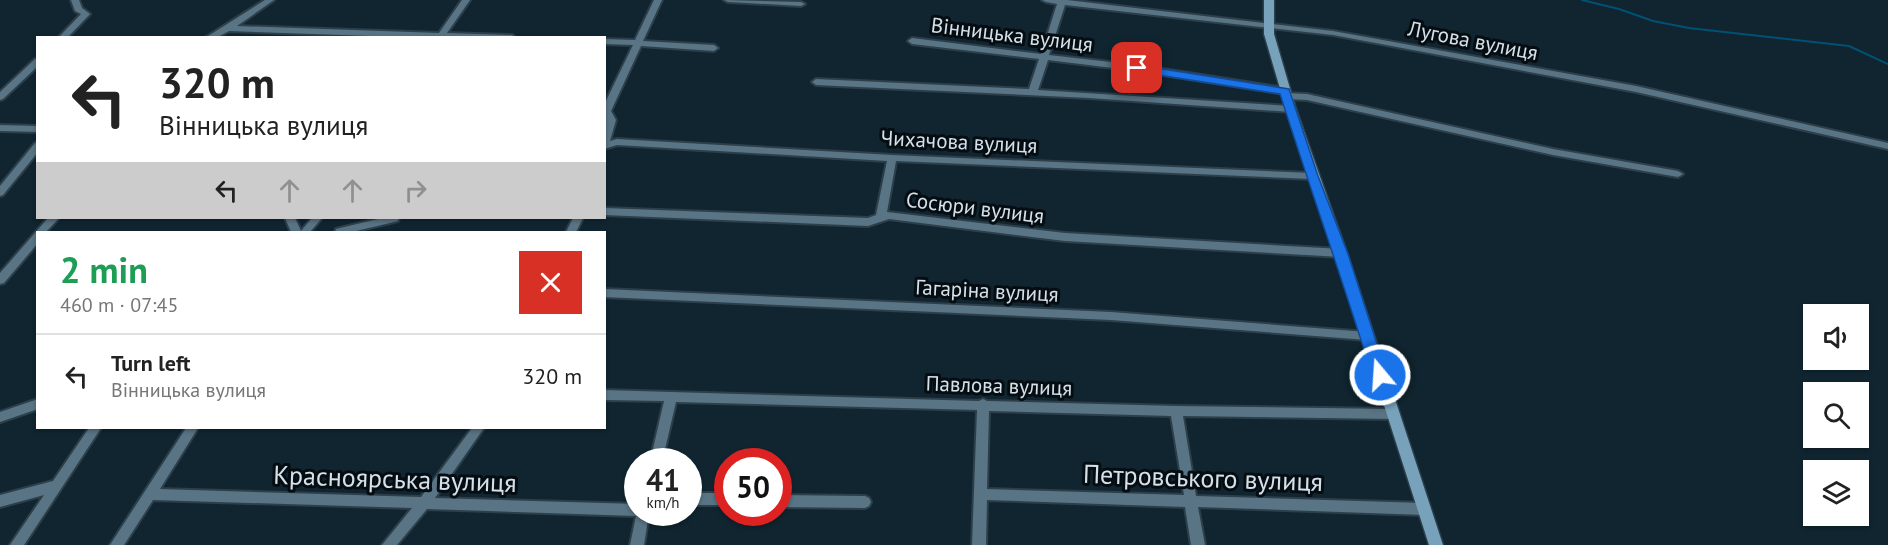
<!DOCTYPE html>
<meta charset="utf-8">
<style>
:root{--surface:#fff;--page:#f6f6f6;--text:#222;--muted:#767676;--line:#e0e0e0}
body{margin:0;font-family:"PT Sans",sans-serif;background:var(--page);color:var(--text);height:100vh;display:flex;flex-direction:column;font-size:22px;white-space:nowrap}
*{box-sizing:border-box;margin:0}
p{font-size:20px;color:var(--muted)}
.icon{flex:none;width:33px;height:33px;fill:none;stroke:currentColor;stroke-width:2;stroke-linecap:round;stroke-linejoin:round}
.map{position:relative;flex:1;overflow:hidden}
.sheet{position:absolute;left:36px;top:231px;width:570px;height:198px;display:flex;flex-direction:column;background:var(--surface);border-radius:0px;box-shadow:0 2px 4px #0004}
.sheet>*{flex:none}
.top-card{position:absolute;left:36px;top:36px;width:570px;height:183px;border-radius:0px;box-shadow:0 2px 4px #0004;background:#fff;color:var(--text);overflow:hidden}
.fabs{position:absolute;left:1803px;top:304px;display:grid;gap:12px}
.fabs a{display:grid;place-items:center;width:66px;height:66px;border-radius:0px;background:var(--surface);box-shadow:0 2px 4px #0004;font-size:30px}
.speed{position:absolute;left:624px;top:448px;display:flex;gap:12px;font-size:30px;font-weight:700;text-align:center}
.speed>*{display:grid;place-content:center;width:78px;height:78px;border-radius:50%;background:var(--surface);box-shadow:0 2px 4px #0004;line-height:1}
.speed small{font-size:15px;font-weight:400}
.speed .limit{border:9px solid #d22;background:#fff;color:#111}
.pin{position:absolute;display:grid;place-items:center;width:51px;height:51px;color:#fff;margin:-26px;border-radius:12px;box-shadow:0 3px 9px #0006}
.me{position:absolute;width:66px;margin:-33px;rotate:342deg;stroke-linejoin:round;filter:drop-shadow(0 0 4px #0008)}
.turn{display:flex;align-items:center;gap:21px;height:126px;padding:0 24px;font-size:27px}
.turn .icon{width:78px;height:78px;stroke-width:2.5}
.turn b{display:block;font-size:42px;line-height:51px}
.lanes{display:flex;align-items:center;height:57px;padding:0 24px;background:#0003;justify-content:center;gap:30px;direction:ltr}
.lanes .off{opacity:.35}
.round{display:grid;place-items:center;flex:none;width:63px;height:63px;border-radius:0px;background:var(--page)}
.overview{display:flex;align-items:center;justify-content:space-between;height:102px;padding:0 24px}
h1{font-size:36px;font-weight:700;line-height:45px;color:#1e9e55}
ul{padding:0;list-style:none}
li{display:flex;align-items:center;gap:18px;height:84px;padding:0 24px;border-top:2px solid var(--line)}
li div{flex:1}
li b{display:block;font-size:22px}
li em{font-style:normal}
.map>svg:first-child{display:block}
.lines{fill:none;stroke-linecap:round;stroke-linejoin:round}
.stream{stroke:#005173;stroke-width:2}
.street-casing{stroke:#2c3f4a;stroke-width:4}
.secondary-casing{stroke:#2c3f4a;stroke-width:3}
.street{fill:#597484;fill-rule:evenodd}
.secondary{fill:#78a2bc;fill-rule:evenodd}
.route{fill:#1a73e8;stroke:#114b97;stroke-width:1.5}
.labels{text-anchor:middle;stroke-width:6;stroke-linejoin:round;paint-order:stroke}
.street-label{font-size:21px;fill:#d5e1e9;stroke:#050d12}
.near-street-label{font-size:26px;fill:#d5e1e9;stroke:#050d12}
</style>
<div class="map">
<svg width="1888" height="545" viewBox="0 0 1888 545">
<rect width="100%" height="100%" fill="#102530"/>
<g class="lines">
<!-- stream -->
<path class="stream" d="M1582,0L1619,9L1653,21L1689,28L1849,46L1888,64"/>
<!-- street casing -->
<g class="street-casing">
<path id="street" d="M71,0H79L82,8L90,14L67,38H58L81,14L75,11Z
M265,0H274L237,26L439,33L462,0H470L447,33L512,35L516,38H427L229,31L216,38H205Z
M654,0H662L643,41L714,45L718,48L714,51L641,46L611,111L616,120L610,141L617,139L892,155L1312,173L1317,176L1312,179L896,161L887,212L1065,233L1341,249L1346,253L1341,257L1065,241L889,219L868,226L604,215V208L868,218L876,215L887,161L617,145L604,149V127L606,120L604,116V105L633,45L604,44V39L635,40Z
M724,0L801,2L805,4L801,6L728,2Z
M1042,0H1067L1333,31L1636,86L1888,143V149L1636,92L1333,35L1065,5L1049,55L1137,65L1285,88L1289,91L1287,93L1307,94L1553,149L1678,171L1683,174L1678,177L1553,155L1307,100L1287,99L1283,96L1285,94L1137,71L1048,60L1038,90L1291,106L1295,109L1291,112L1089,98L816,85L812,82L816,79L1029,89L1039,59L912,44L908,41L912,38L1041,54L1057,4L1046,2Z
M35,59H38V66L3,99L0,100V92Z
M0,125L38,126V132L0,131Z
M38,142V152L3,195L0,196V186L35,143Z
M48,218H59L46,232H38V243L4,283L0,284V273Z
M285,218H295L301,231L312,218H322L310,232H291Z
M382,218H399L398,221L352,232H335L336,229Z
M573,218H583L576,232H566Z
M604,289L1111,312L1367,332L1371,333L1373,336L1371,339L1367,340L1111,320L604,297Z
M604,390L979,401L983,399L987,401L1176,406L1392,409L1396,411L1398,414L1396,417L1392,419L1183,416L1196,496L1424,503L1428,505L1430,509L1428,513L1424,515L1198,507L1205,545H1191L1185,507L987,500L986,545H972L977,410L676,402L662,462H650L664,401L604,400ZM989,411L1171,416L1184,495L987,489Z
M38,399V409L0,422V412Z
M89,428H101L24,545H10L44,495L0,507V495L53,481Z
M186,428H198L160,489L421,497L472,428H484L435,498L638,504V513H649L644,545H630L636,516L427,509L397,545H382L412,508L153,500L124,545H110Z
M688,493H728V505H688Z
M778,495L865,496L869,498L871,502L869,506L865,508L778,507Z"/>
</g>
<!-- secondary casing -->
<g class="secondary-casing">
<path id="secondary" d="M1264,0H1274V34L1296,109L1347,253L1443,545H1429L1335,253L1286,109L1264,34Z"/>
</g>
<!-- street -->
<use href="#street" class="street"/>
<!-- secondary -->
<use href="#secondary" class="secondary"/>
</g>
<!-- route -->
<path class="route" d="M1137,65L1289,89L1318,176L1348,254L1387,375L1385,379H1374L1372,375C1343,281 1310,188 1280,94L1133,71L1132,68Z"/>
<g class="labels">
<!-- street labels -->
<g class="street-label">
<text transform="translate(1012 35) rotate(7)" y="7">Вінницька вулиця</text>
<text transform="translate(1473 41) rotate(11)" y="7">Лугова вулиця</text>
<text transform="translate(959 142) rotate(3)" y="7">Чихачова вулиця</text>
<text transform="translate(975 208) rotate(7)" y="7">Сосюри вулиця</text>
<text transform="translate(987 291) rotate(3)" y="7">Гагаріна вулиця</text>
<text transform="translate(999 386) rotate(2)" y="7">Павлова вулиця</text>
</g>
<!-- near-street labels -->
<g class="near-street-label">
<text transform="translate(1203 478) rotate(2)" y="9">Петровського вулиця</text>
<text transform="translate(395 479) rotate(2)" y="9">Красноярська вулиця</text>
</g>
</g>
</svg>
<div class="fabs">
<a><svg class="icon" aria-label="sound" viewBox="0 0 24 24"><path d="M4 9h4l5-4v14l-5-4H4zM17 9q2 3 0 6"/></svg></a>
<a><svg class="icon" aria-label="search" viewBox="0 0 24 24"><circle cx="10" cy="10" r="6"/><path d="M15 15l6 6"/></svg></a>
<a><svg class="icon" aria-label="layers" viewBox="0 0 24 24"><path d="M12 4l9 5-9 5-9-5zM3 14l9 5 9-5"/></svg></a>
</div>
<div class="speed"><div>41<small>km/h</small></div><div class="limit">50</div></div>
<div class="pin" style="left:1137px;top:68px;background:#d93025"><svg class="icon" aria-label="arrive" viewBox="0 0 24 24"><path d="M6 21V4h12l-3 4 3 4H6"/></svg></div>
<svg class="me" style="left:1380px;top:375px" viewBox="-20 -20 40 40"><circle r="17" fill="#1a73e8" stroke="#fff" stroke-width="3"/><path d="M0-11L8 9 0 5-8 9z" fill="#fff"/></svg>
<div class="top-card">
<div class="turn"><svg class="icon" aria-label="left" viewBox="0 0 24 24"><path d="M17 20v-9H6M10 6l-5 5 5 5"/></svg><div><b>320 m</b>Вінницька вулиця</div></div>
<div class="lanes"><svg class="icon" aria-label="left" viewBox="0 0 24 24"><path d="M17 20v-9H6M10 6l-5 5 5 5"/></svg><svg class="icon off" aria-label="ahead" viewBox="0 0 24 24"><path d="M12 20V5M6 11l6-6 6 6"/></svg><svg class="icon off" aria-label="ahead" viewBox="0 0 24 24"><path d="M12 20V5M6 11l6-6 6 6"/></svg><svg class="icon off" aria-label="right" viewBox="0 0 24 24"><path d="M7 20v-9h11M14 6l5 5-5 5"/></svg></div>
</div>
<section class="sheet">
<div class="overview"><div><h1>2 min</h1><p>460 m · 07:45</p></div><a class="round" style="background:#d93025;color:#fff"><svg class="icon" aria-label="close" viewBox="0 0 24 24"><path d="M6 6l12 12M18 6L6 18"/></svg></a></div>
<ul>
<li><svg class="icon" aria-label="left" viewBox="0 0 24 24"><path d="M17 20v-9H6M10 6l-5 5 5 5"/></svg><div><b>Turn left</b><p>Вінницька вулиця</p></div><em>320 m</em></li>
</ul>
</section>
</div>
